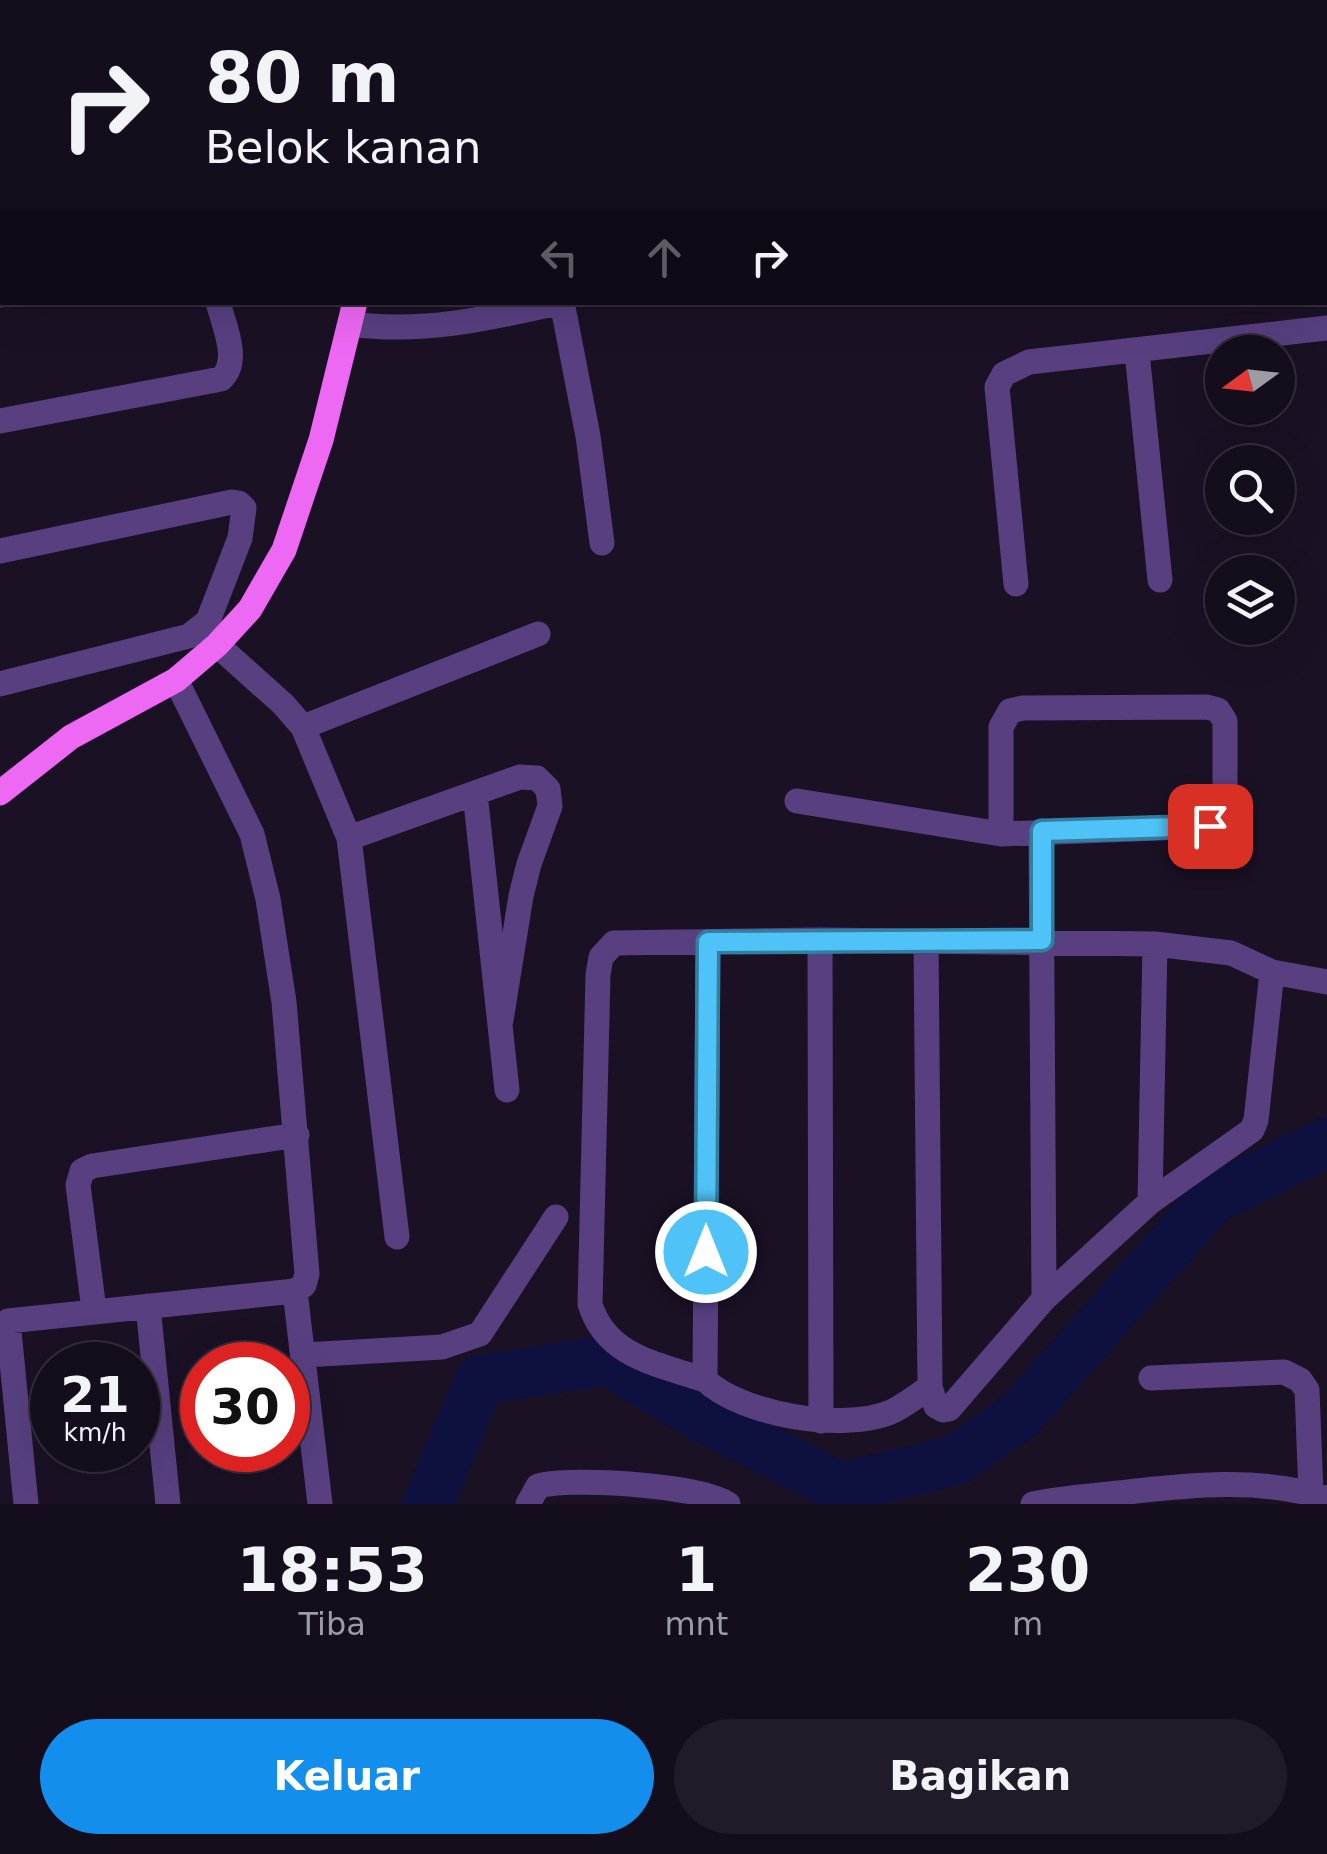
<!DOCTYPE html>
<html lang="id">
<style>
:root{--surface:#140d1c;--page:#211b29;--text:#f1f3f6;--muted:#9d9ca3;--line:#332d3b;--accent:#148eec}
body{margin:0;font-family:"DejaVu Sans",sans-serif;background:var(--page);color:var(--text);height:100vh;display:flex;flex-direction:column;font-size:38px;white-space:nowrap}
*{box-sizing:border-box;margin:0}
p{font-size:32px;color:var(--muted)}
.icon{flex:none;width:55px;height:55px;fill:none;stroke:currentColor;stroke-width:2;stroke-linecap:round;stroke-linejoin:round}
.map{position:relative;height:1504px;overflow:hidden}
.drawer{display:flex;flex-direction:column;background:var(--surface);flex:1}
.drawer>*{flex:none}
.guide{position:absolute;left:0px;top:0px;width:1328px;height:305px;box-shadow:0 10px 40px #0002,0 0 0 2px var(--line);background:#140d1c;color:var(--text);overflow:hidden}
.needle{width:65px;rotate:255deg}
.fabs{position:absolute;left:1205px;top:335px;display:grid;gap:20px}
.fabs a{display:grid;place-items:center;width:90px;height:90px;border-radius:50%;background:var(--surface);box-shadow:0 10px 40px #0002,0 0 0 2px var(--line);font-size:50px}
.speed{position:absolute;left:30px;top:1342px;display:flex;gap:20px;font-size:50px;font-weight:700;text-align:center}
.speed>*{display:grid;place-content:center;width:130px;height:130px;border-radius:50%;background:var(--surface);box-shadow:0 10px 40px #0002,0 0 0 2px var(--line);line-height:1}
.speed small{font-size:25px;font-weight:400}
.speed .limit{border:15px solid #d22;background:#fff;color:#111}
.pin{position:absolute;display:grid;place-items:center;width:85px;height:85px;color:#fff;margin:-42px;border-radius:20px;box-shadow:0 5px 15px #0006}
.me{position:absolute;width:110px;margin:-55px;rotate:0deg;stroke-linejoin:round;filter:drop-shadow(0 0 8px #0008)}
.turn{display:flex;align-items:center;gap:35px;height:210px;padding:0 40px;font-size:45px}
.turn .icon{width:130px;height:130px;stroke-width:2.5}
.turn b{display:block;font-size:70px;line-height:85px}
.lanes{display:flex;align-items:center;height:95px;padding:0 40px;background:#0003;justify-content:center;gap:50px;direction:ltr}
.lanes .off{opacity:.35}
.eta{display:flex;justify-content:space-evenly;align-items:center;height:170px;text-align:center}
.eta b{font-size:60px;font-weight:700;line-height:70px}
.primary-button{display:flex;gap:20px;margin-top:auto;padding:20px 40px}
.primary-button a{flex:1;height:115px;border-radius:60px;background:var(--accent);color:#fff;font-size:40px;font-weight:700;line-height:115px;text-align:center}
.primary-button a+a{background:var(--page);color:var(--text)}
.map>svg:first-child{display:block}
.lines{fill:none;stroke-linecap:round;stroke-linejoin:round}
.river{stroke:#0e1040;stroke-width:50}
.minor{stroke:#584080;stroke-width:25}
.major{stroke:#ed68f3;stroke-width:25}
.route-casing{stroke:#337fa1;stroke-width:25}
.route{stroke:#4fc3f7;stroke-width:18}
</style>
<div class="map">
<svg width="1327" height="1504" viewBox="0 0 1327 1504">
<rect width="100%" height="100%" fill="#1b1125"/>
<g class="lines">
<!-- river -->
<path class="river" d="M428,1504L480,1380L607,1360L700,1416L842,1488L956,1460L1020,1415L1211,1200L1327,1142"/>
<!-- minor -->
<path class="minor" d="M60,0V2
M262,0L263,2
M895,0V2
M0,65L2,64
M0,189L2,188
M1325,219H1327
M0,295L2,294
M351,324C424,334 491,318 562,302L588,436L602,543
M1137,352L1160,580
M0,421L221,379C241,361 224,326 218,302
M0,551L232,502L239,503L244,508L240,538L208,621L189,636L0,684
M1016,584L997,387L1004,374L1029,362L1327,328
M217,645L283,704L303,727L349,838L397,1237
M303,727L538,634
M475,793L507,1090
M797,801L1001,834L1210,826L1221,820L1225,808V721L1218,710L1207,707L1023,708L1010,711L1001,727V834
M1041,831L1044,1299
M349,838L520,777L537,778L548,789L550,806L529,864L521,896L501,1020
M820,940L821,1421
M926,941L930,1387L936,1406L943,1410L949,1409L1044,1299L1150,1202L1252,1130L1256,1120L1272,972
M708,942L705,1380C742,1415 844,1432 891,1412C904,1406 918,1395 930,1387
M1150,1202L1155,944
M295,1291L320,1504
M148,1306L168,1504
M94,1310L78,1185L82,1171L92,1166L297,1135
M304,1355L442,1347L480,1334L556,1217
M1151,1378L1284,1372L1300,1380L1307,1390L1311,1493
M705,1380C658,1364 606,1357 590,1304L598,975L601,957L614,943L820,940L1155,944L1231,953L1272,972L1327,982
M26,1504L8,1321L295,1291L304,1285L307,1274L284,1002L268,899L252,834L176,680
M528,1504L538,1486C572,1477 699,1485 728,1504
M1033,1504C1061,1498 1090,1496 1119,1493C1189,1485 1258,1477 1327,1498"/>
<!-- major -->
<path class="major" d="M627,2L639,0
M0,793L71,737L176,680L217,645L250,609L284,550L321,440L355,302"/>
</g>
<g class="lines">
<!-- route casing -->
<g class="route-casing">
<path id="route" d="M706,1252L708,942L1042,940V831L1210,826"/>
</g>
<!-- route -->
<use href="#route" class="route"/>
</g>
</svg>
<div class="fabs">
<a><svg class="needle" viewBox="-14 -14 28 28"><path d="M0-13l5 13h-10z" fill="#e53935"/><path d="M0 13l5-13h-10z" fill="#9d9ca3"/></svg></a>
<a><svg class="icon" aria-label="search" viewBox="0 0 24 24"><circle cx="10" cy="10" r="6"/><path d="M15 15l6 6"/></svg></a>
<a><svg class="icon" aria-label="layers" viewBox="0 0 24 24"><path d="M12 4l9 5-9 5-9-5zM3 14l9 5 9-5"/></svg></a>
</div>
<div class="speed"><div>21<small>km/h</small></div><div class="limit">30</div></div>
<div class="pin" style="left:1210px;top:826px;background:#d93025"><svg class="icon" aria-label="arrive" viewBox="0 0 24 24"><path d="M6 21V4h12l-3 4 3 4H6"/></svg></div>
<svg class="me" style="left:706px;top:1252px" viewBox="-20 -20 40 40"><circle r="17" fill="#4fc3f7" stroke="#fff" stroke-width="3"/><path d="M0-11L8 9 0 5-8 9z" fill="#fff"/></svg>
<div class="guide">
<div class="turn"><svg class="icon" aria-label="right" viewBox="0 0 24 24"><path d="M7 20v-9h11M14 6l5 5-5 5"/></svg><div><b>80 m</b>Belok kanan</div></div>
<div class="lanes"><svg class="icon off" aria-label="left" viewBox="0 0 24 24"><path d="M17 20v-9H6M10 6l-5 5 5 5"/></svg><svg class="icon off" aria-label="ahead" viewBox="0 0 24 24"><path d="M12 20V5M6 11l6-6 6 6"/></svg><svg class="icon" aria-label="right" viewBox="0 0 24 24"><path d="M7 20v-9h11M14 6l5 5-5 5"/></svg></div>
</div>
</div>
<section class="drawer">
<div class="eta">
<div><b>18:53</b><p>Tiba</p></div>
<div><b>1</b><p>mnt</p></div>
<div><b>230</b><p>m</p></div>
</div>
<div class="primary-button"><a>Keluar</a><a>Bagikan</a></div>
</section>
